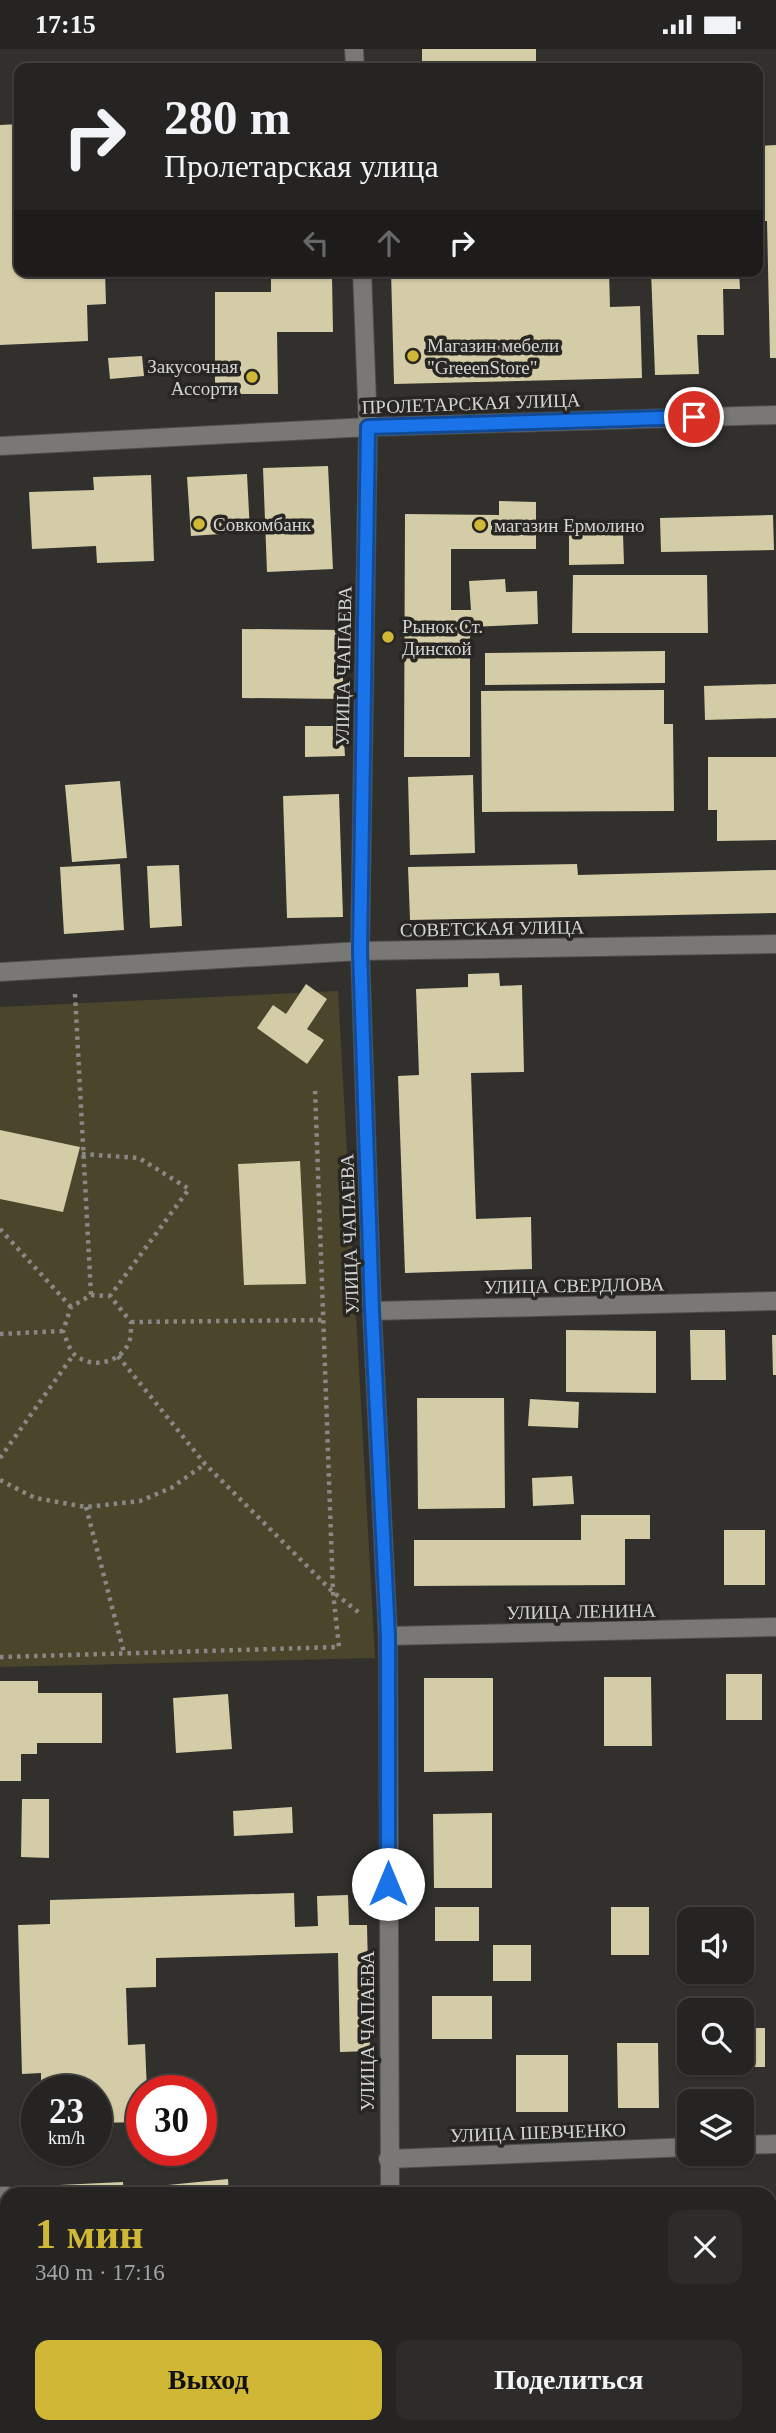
<!DOCTYPE html>
<html lang="ru">
<meta charset="utf-8">
<style>
:root{--surface:#252422;--page:#2d2c2a;--text:#f1f3f6;--muted:#a3a4a5;--line:#424140;--accent:#d1b736}
body{margin:0;font-family:"Times New Roman",serif;background:var(--page);color:var(--text);height:100vh;display:flex;flex-direction:column;font-size:26px;white-space:nowrap}
*{box-sizing:border-box;margin:0}
p{font-size:23px;color:var(--muted)}
.icon{flex:none;width:38px;height:38px;fill:none;stroke:currentColor;stroke-width:2;stroke-linecap:round;stroke-linejoin:round}
.map{position:relative;flex:1;overflow:hidden}
.panel{position:absolute;left:0px;top:2138px;width:777px;height:247px;display:flex;flex-direction:column;background:var(--surface);border-radius:21px 21px 0 0;box-shadow:0 2px 5px #0004,0 0 0 2px var(--line)}
.panel>*{flex:none}
.hud{position:absolute;left:14px;top:14px;width:749px;height:214px;border-radius:14px;box-shadow:0 2px 5px #0004,0 0 0 2px var(--line);background:#252422;color:var(--text);overflow:hidden}
.fabs{position:absolute;left:677px;top:1858px;display:grid;gap:14px}
.fabs a{display:grid;place-items:center;width:77px;height:77px;border-radius:14px;background:var(--surface);box-shadow:0 2px 5px #0004,0 0 0 2px var(--line);font-size:35px}
.speed{position:absolute;left:21px;top:2026px;display:flex;gap:14px;font-size:35px;font-weight:700;text-align:center}
.speed>*{display:grid;place-content:center;width:91px;height:91px;border-radius:50%;background:var(--surface);box-shadow:0 2px 5px #0004,0 0 0 2px var(--line);line-height:1}
.speed small{font-size:18px;font-weight:400}
.speed .limit{border:10px solid #d22;background:#fff;color:#111}
.pin{position:absolute;display:grid;place-items:center;width:60px;height:60px;color:#fff;margin:-30px;border:4px solid #fff;border-radius:50%;box-shadow:0 2px 7px #0007}
.me{position:absolute;width:77px;margin:-38px;rotate:0deg;stroke-linejoin:round;filter:drop-shadow(0 0 5px #0008)}
.turn{display:flex;align-items:center;gap:24px;height:147px;padding:0 35px;font-size:32px}
.turn .icon{width:91px;height:91px;stroke-width:2.5}
.turn b{display:block;font-size:49px;line-height:60px}
.lanes{display:flex;align-items:center;height:66px;padding:0 35px;background:#0003;justify-content:center;gap:35px;direction:ltr}
.lanes .off{opacity:.35}
.round{display:grid;place-items:center;flex:none;width:74px;height:74px;border-radius:14px;background:var(--page)}
.summary{display:flex;align-items:center;justify-content:space-between;height:119px;padding:0 35px}
h1{font-size:42px;font-weight:700;line-height:52px;color:var(--accent)}
.cta{display:flex;gap:14px;margin-top:auto;padding:14px 35px}
.cta a{flex:1;height:80px;border-radius:14px;background:var(--accent);color:#111;font-size:28px;font-weight:700;line-height:80px;text-align:center}
.cta a+a{background:var(--page);color:var(--text)}
.status{display:flex;justify-content:space-between;align-items:center;height:49px;padding:0 35px;background:var(--surface);direction:ltr}
.status svg{height:19px;fill:currentColor}
.map>svg:first-child{display:block}
.green{fill:#4b462b}
.building{fill:#d4cca6}
.lines{fill:none;stroke-linecap:round;stroke-linejoin:round}
.minor-casing{stroke:#4d4d4a;stroke-width:20}
.path{stroke:#898886;stroke-width:4.5;stroke-dasharray:3.5 5;stroke-linecap:butt}
.minor{stroke:#797874;stroke-width:18}
.route-casing{stroke:#114b97;stroke-width:18}
.route{stroke:#1a73e8;stroke-width:12}
.poi-dot{fill:#d1b736;stroke:#272623;stroke-width:2.5}
.labels{text-anchor:middle;stroke-width:7;stroke-linejoin:round;paint-order:stroke}
.poi-label{font-size:19px;fill:#d4d4d2;stroke:#272623;text-anchor:start}
.street-label{font-size:19px;fill:#d4d4d2;stroke:#272623}
</style>
<div class="status"><b>17:15</b><svg viewBox="0 0 49 12"><path d="M0 12V9h3v3zM5 12V6h3v6zM10 12V3h3v9zM15 12V0h3v12zM26 1h20v11H26zM47 4h2v5h-2z"/></svg></div>
<div class="map">
<svg width="776" height="2384" viewBox="0 0 776 2384">
<rect width="100%" height="100%" fill="#31302d"/>
<!-- green -->
<path class="green" d="M338,942L375,1609L0,1618V958Z"/>
<!-- building -->
<path class="building" d="M422,0H536V19H422Z
M19,75V222H105L106,255L87,256L88,292L0,296V76Z
M776,96V309H770L767,172H758V97Z
M391,222H474L475,230L580,228L579,222H609L610,258L640,257L642,329L394,335Z
M651,222H739L740,240H723L724,286H697L699,325L655,326Z
M332,228L333,283H277L278,345H215V243H271V229Z
M142,307L144,327L110,330L108,309Z
M328,417L333,520L267,523L263,419Z
M247,425L250,483L191,487L187,428Z
M151,426L154,512L97,514L96,497L32,500L29,443L94,441L93,428Z
M499,452L536,453V500H451V561H471L469,532L505,530L506,543L537,542L538,575L470,578V708H404L405,465L499,466Z
M773,466L774,501L661,503L660,469Z
M623,485L624,515L569,516V486Z
M573,526H707L708,584H572Z
M242,580L343,581V650L242,649Z
M665,602V634L485,636V604Z
M776,635V669L705,671L704,637Z
M664,641V675H673L674,762L482,763L481,642Z
M305,677H343L345,707L305,708Z
M708,708H776V791L717,792V761H708Z
M473,726L475,804L410,806L408,728Z
M120,732L127,809L72,813L65,736Z
M339,745L343,868L287,869L283,747Z
M120,815L124,881L64,885L60,818Z
M577,815L578,826L776,821V864L410,871L408,818Z
M179,816L182,877L150,879L147,817Z
M499,924L500,937L522,936L524,1023L471,1024L476,1170L531,1168L532,1220L405,1224L398,1027L419,1026L416,940L468,938V925Z
M306,935L327,950L307,980L324,991L307,1015L257,979L273,956L286,965Z
M0,1081L80,1098L63,1163L0,1150Z
M300,1112L306,1235L244,1236L238,1115Z
M566,1281L656,1282V1344L566,1343Z
M690,1281H725L726,1331H691Z
M772,1286H776V1326H773Z
M417,1349H504L505,1459L418,1460Z
M530,1350L579,1353L578,1379L528,1377Z
M572,1427L574,1455L533,1457L532,1429Z
M581,1466H650V1490H625V1536L414,1537V1491H581Z
M724,1481H765V1536H724Z
M726,1625H762V1671H726Z
M604,1628H651L652,1697H604Z
M424,1629H493V1722L424,1723Z
M0,1632H38V1644H102V1694H37V1705H21V1732H0Z
M228,1645L232,1700L176,1704L173,1649Z
M22,1750H49V1809L21,1808Z
M292,1758L293,1784L234,1787L233,1762Z
M492,1764V1839H434L433,1765Z
M294,1844L295,1878L318,1877L317,1847L348,1846L349,1876H367L370,2002L340,2003L338,1904L156,1909V1938L126,1939L128,1996L145,1995L147,2042H142V2073L96,2074V2042H41V2024L22,2025L18,1876L50,1875V1851Z
M435,1858H479V1892H435Z
M611,1858H649V1906H611Z
M493,1896H531V1932H493Z
M432,1947H492V1990H432Z
M742,1979H765V2018H723V2014H742Z
M617,1994H658L659,2059H618Z
M516,2006H568V2063H516Z
M43,2102H79V2107L43,2108Z
M228,2130L229,2146H169L168,2136Z
M123,2133L124,2146H60L59,2136Z
M702,2142H761V2146H703Z
M0,2169H7L5,2324H0Z"/>
<g class="lines">
<!-- minor casing -->
<g class="minor-casing">
<path id="minor" d="M354,0L355,19
M362,222L368,378L360,902L372,1262L388,1587L390,2146
M0,397L368,378L776,366
M0,923L360,902L776,895
M372,1262L776,1252
M388,1587L776,1578
M742,2096L776,2095
M388,2110L690,2098
M0,2147H7
M401,2378V2384"/>
</g>
<!-- path -->
<path class="path" d="M75,945L91,1246
M82,1105L139,1109L189,1140L110,1247
M0,1180L71,1258
M91,1246L110,1247L131,1273C131,1278 131,1285 130,1290C124,1313 93,1321 75,1306C69,1301 66,1289 63,1282L71,1258Z
M131,1273L324,1271
M0,1285L63,1282
M118,1307L205,1415L333,1543L362,1566
M0,1409L74,1305
M0,1431L35,1449L86,1458L140,1452L171,1439L205,1415
M86,1458L124,1604
M0,1608L339,1598L333,1543L315,1040"/>
<!-- minor -->
<use href="#minor" class="minor"/>
</g>
<g class="lines">
<!-- route casing -->
<g class="route-casing">
<path id="route" d="M388,1835V1587L372,1262L360,902L368,378L694,368"/>
</g>
<!-- route -->
<use href="#route" class="route"/>
</g>
<!-- markers -->
<g class="poi-dot">
<circle cx="413" cy="307" r="7"/>
<circle cx="252" cy="328" r="7"/>
<circle cx="199" cy="475" r="7"/>
<circle cx="480" cy="476" r="7"/>
<circle cx="388" cy="588" r="7"/>
</g>
<g class="labels">
<!-- poi labels -->
<g class="poi-label">
<text x="427" y="303">Магазин мебели<tspan x="427" dy="22">"GreeenStore"</tspan></text>
<text x="238" y="324" text-anchor="end">Закусочная<tspan x="238" dy="22">Ассорти</tspan></text>
<text x="213" y="482">Совкомбанк</text>
<text x="494" y="483">магазин Ермолино</text>
<text x="402" y="584">Рынок Ст.<tspan x="402" dy="22">Динской</tspan></text>
</g>
<!-- street labels -->
<g class="street-label">
<text transform="translate(471 354) rotate(-2)" y="7">ПРОЛЕТАРСКАЯ УЛИЦА</text>
<text transform="translate(343 617) rotate(-89)" y="7">УЛИЦА ЧАПАЕВА</text>
<text transform="translate(492 879) rotate(-1)" y="7">СОВЕТСКАЯ УЛИЦА</text>
<text transform="translate(349 1185) rotate(-92)" y="7">УЛИЦА ЧАПАЕВА</text>
<text transform="translate(574 1236) rotate(-1)" y="7">УЛИЦА СВЕРДЛОВА</text>
<text transform="translate(581 1562) rotate(-1)" y="7">УЛИЦА ЛЕНИНА</text>
<text transform="translate(367 1982) rotate(-90)" y="7">УЛИЦА ЧАПАЕВА</text>
<text transform="translate(538 2083) rotate(-2)" y="7">УЛИЦА ШЕВЧЕНКО</text>
</g>
</g>
</svg>
<div class="fabs">
<a><svg class="icon" aria-label="sound" viewBox="0 0 24 24"><path d="M4 9h4l5-4v14l-5-4H4zM17 9q2 3 0 6"/></svg></a>
<a><svg class="icon" aria-label="search" viewBox="0 0 24 24"><circle cx="10" cy="10" r="6"/><path d="M15 15l6 6"/></svg></a>
<a><svg class="icon" aria-label="layers" viewBox="0 0 24 24"><path d="M12 4l9 5-9 5-9-5zM3 14l9 5 9-5"/></svg></a>
</div>
<div class="speed"><div>23<small>km/h</small></div><div class="limit">30</div></div>
<div class="pin" style="left:694px;top:368px;background:#d93025"><svg class="icon" aria-label="arrive" viewBox="0 0 24 24"><path d="M6 21V4h12l-3 4 3 4H6"/></svg></div>
<svg class="me" style="left:388px;top:1835px" viewBox="-20 -20 40 40"><circle r="19" fill="#fff"/><path d="M0-13L10 11 0 6-10 11z" fill="#1a73e8"/></svg>
<div class="hud">
<div class="turn"><svg class="icon" aria-label="right" viewBox="0 0 24 24"><path d="M7 20v-9h11M14 6l5 5-5 5"/></svg><div><b>280 m</b>Пролетарская улица</div></div>
<div class="lanes"><svg class="icon off" aria-label="left" viewBox="0 0 24 24"><path d="M17 20v-9H6M10 6l-5 5 5 5"/></svg><svg class="icon off" aria-label="ahead" viewBox="0 0 24 24"><path d="M12 20V5M6 11l6-6 6 6"/></svg><svg class="icon" aria-label="right" viewBox="0 0 24 24"><path d="M7 20v-9h11M14 6l5 5-5 5"/></svg></div>
</div>
<section class="panel">
<div class="summary"><div><h1>1 мин</h1><p>340 m · 17:16</p></div><a class="round"><svg class="icon" aria-label="close" viewBox="0 0 24 24"><path d="M6 6l12 12M18 6L6 18"/></svg></a></div>
<div class="cta"><a>Выход</a><a>Поделиться</a></div>
</section>
</div>
